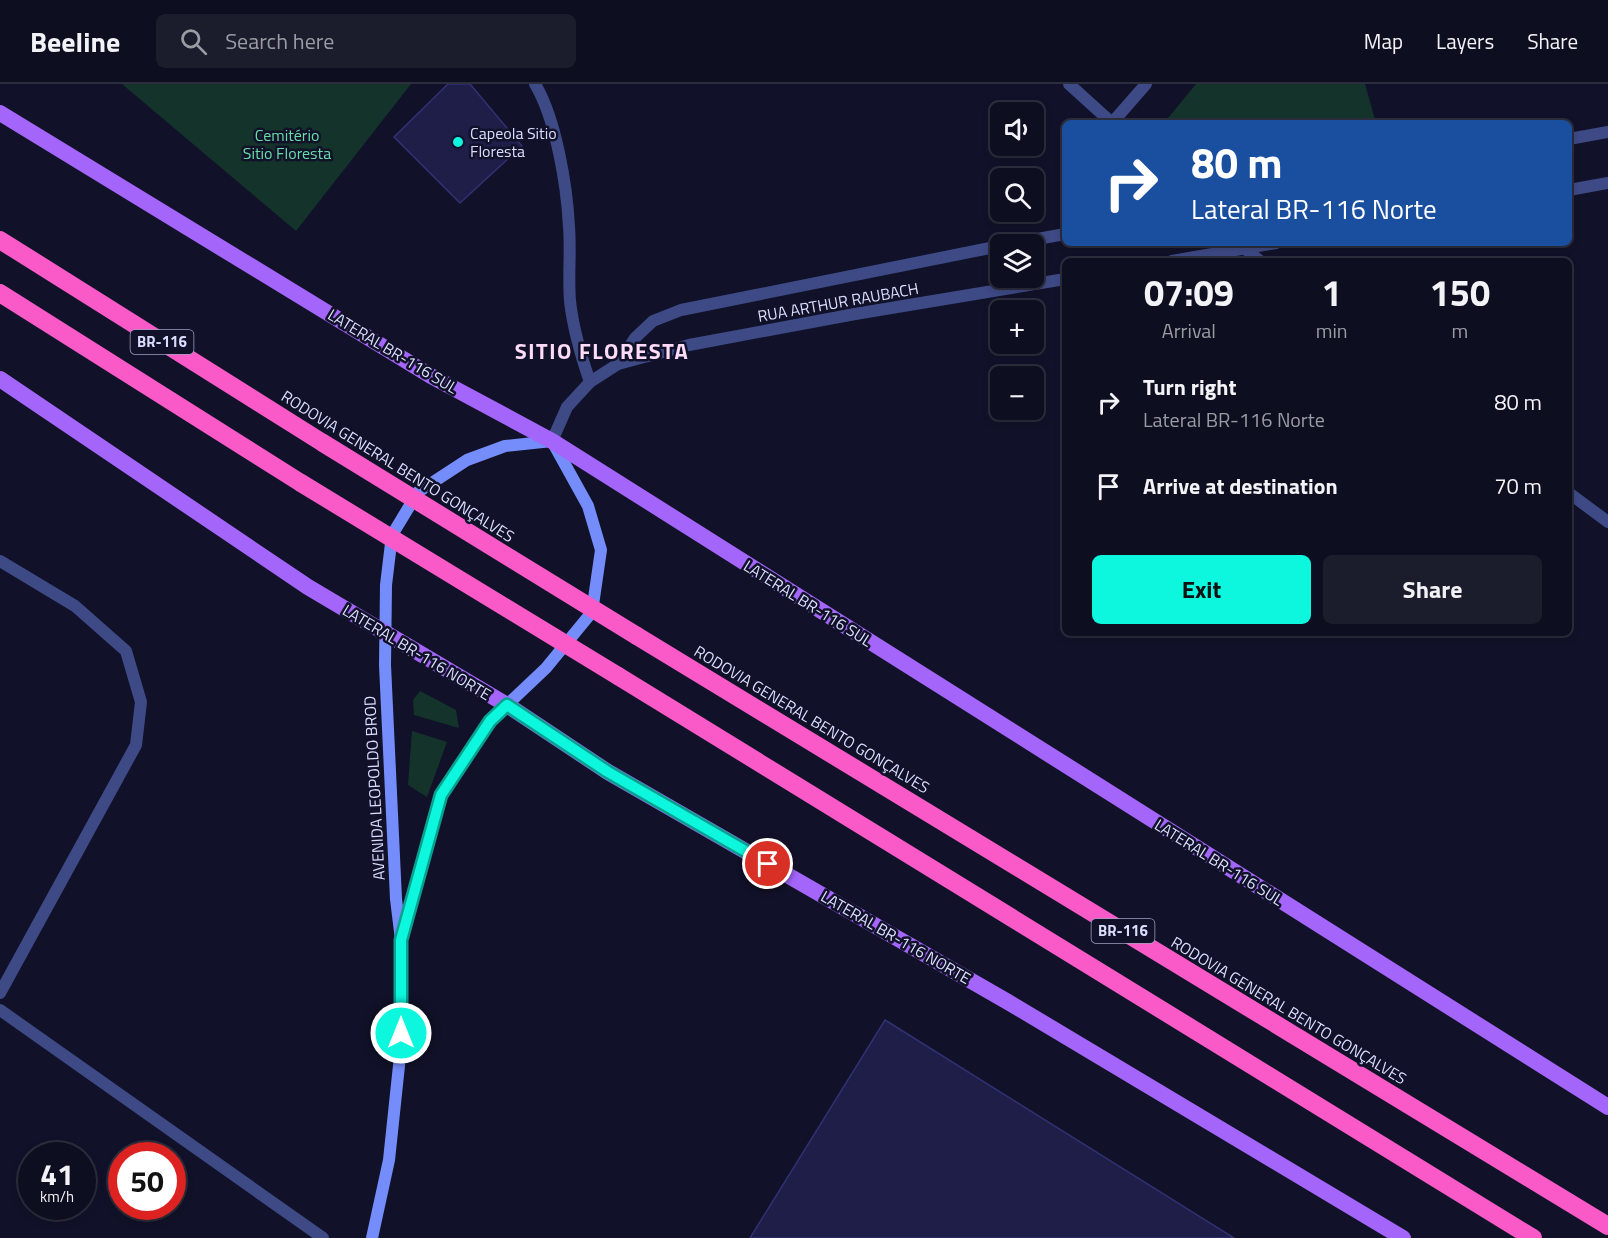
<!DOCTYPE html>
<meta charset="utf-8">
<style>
:root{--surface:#0d0e1f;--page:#1b1c2c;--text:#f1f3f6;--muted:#9a9ca4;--line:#2d2e3d;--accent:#0df7de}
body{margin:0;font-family:"Titillium Web",sans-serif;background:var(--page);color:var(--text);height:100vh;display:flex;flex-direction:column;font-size:22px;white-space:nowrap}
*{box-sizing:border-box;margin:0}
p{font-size:20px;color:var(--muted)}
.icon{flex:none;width:33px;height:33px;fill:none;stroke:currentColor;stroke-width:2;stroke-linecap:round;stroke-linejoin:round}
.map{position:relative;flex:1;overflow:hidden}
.drawer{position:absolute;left:1062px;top:174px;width:510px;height:378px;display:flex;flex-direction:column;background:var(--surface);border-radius:9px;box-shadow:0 3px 9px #0003,0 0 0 2px var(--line)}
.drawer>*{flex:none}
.hud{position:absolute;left:1062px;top:36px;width:510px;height:126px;border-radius:9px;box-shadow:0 3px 9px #0003,0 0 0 2px var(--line);background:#1a4fa0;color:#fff;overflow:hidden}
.buttons{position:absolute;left:990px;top:18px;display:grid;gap:12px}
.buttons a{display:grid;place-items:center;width:54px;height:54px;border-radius:9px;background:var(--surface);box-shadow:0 3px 9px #0003,0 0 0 2px var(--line);font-size:30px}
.speed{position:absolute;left:18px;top:1058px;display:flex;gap:12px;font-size:30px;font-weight:700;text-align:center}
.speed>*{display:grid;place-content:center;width:78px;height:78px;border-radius:50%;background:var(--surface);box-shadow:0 3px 9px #0003,0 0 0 2px var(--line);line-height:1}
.speed small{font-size:15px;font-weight:400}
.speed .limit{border:9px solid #d22;background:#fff;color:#111}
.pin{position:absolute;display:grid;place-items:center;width:51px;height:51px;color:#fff;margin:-26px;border:3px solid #fff;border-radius:50%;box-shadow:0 2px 6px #0007}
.me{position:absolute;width:66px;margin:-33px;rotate:0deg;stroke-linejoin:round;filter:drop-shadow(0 0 4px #0008)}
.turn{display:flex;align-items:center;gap:21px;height:126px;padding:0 30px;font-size:27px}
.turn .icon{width:78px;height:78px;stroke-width:2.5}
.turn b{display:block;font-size:42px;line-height:51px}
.eta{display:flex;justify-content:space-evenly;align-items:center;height:102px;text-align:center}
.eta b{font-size:36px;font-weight:700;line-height:42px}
.cta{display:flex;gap:12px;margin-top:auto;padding:12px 30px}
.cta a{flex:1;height:69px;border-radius:9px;background:var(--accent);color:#111;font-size:24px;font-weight:700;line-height:69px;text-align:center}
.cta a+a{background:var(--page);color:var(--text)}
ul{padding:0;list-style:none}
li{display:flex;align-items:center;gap:18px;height:84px;padding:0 30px}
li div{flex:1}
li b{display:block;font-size:22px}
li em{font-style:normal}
header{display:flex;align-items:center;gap:36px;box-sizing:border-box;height:84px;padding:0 30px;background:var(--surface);border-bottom:2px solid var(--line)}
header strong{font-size:28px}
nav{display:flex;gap:33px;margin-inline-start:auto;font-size:21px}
.search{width:420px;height:54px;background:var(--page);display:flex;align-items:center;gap:15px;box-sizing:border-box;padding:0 21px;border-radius:9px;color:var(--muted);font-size:22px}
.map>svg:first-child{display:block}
.green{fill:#14332b}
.building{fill:#1e1e49;stroke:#313174;stroke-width:1.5}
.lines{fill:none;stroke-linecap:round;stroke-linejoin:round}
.service{stroke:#3e4a86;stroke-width:12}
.minor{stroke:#3e4a86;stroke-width:12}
.tertiary{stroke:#3e4a86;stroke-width:12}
.secondary{stroke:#758dfa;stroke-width:12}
.primary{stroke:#a465fa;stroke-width:16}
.motorway{stroke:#f95ac7;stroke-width:18}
.motorway-bridge{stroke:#f95ac7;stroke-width:18}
.route-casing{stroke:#08a190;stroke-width:15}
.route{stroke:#0df7de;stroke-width:10}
.poi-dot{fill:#0df7de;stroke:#111229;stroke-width:2}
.labels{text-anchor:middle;stroke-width:5;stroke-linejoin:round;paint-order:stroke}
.shield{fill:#111229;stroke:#9ea0be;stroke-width:1.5}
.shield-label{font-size:15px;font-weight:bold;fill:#daddfe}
.poi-label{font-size:16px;fill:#daddfe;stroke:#111229;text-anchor:start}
.park-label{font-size:16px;fill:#67dda7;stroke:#111229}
.street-label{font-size:16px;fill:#daddfe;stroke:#111229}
.district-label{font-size:22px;font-weight:bold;letter-spacing:1.5px;fill:#fedcf8;stroke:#111229}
</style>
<header>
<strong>Beeline</strong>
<div class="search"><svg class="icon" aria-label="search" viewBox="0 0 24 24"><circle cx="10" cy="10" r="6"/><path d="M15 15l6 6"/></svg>Search here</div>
<nav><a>Map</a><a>Layers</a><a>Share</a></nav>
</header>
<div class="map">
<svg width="1608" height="1154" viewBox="0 0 1608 1154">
<rect width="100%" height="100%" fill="#111229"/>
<!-- green -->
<path class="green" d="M122,0H411L296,147Z
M1196,0H1365L1376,39H1164Z
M420,607L456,626L459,644L414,631L413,616Z
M412,647L447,658L427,713L408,701Z"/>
<!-- building -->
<path class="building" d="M448,0H470L522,62L460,119L394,53Z
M885,936L1234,1154H750Z"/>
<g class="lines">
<!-- service -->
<path class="service" d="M0,477L75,522L126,567L141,618L136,661L0,909
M0,926L323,1154"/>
<!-- minor -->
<path class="minor" d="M535,0C556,35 567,102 569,143C571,167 568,192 570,217C573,244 581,272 590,298
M1069,0L1112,39
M1112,39L1146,0
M1569,55L1608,48
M1238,159L1260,177
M1010,160L1065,150
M618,280L635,254L653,237L681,226L1000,162
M1569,409L1608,438"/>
<!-- tertiary -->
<path class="tertiary" d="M1569,106L1608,99
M1172,177L1276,159
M552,357L567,323L590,298L618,280L689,261L855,230L1065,195"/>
<!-- secondary -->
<path class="secondary" d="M372,1154L389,1076L400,972L401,856L396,815L385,581L386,501L392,451L418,408L467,376L505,362L552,357L588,422L601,466L592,528L546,584L490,637L440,711L401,856"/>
<!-- primary -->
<path class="primary" d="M0,29L431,292L552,357L1608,1023
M0,295L308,503L507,621L608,688L1008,918L1403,1154"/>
<!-- motorway -->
<path class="motorway" d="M0,156L323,359
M0,209L301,399
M637,552L1608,1142
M618,592L1533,1154"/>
<!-- motorway-bridge -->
<path class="motorway-bridge" d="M323,359L637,552
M301,399L618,592"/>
</g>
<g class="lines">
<!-- route casing -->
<g class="route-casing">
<path id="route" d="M401,949V856L441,711L490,637L507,621L608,688L768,780"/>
</g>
<!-- route -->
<use href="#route" class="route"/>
</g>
<!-- markers -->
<circle class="poi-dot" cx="458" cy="58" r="6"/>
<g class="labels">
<!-- shield labels -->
<g class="shield">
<rect x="130.5" y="246" width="63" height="24" rx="4.5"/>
<rect x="1091.5" y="835" width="63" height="24" rx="4.5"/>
</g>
<g class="shield-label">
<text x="162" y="263">BR-116</text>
<text x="1123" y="852">BR-116</text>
</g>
<!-- poi labels -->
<g class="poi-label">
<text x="470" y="55">Capeola Sitio<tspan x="470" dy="18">Floresta</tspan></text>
</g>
<!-- park labels -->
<g class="park-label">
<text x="287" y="57">Cemitério<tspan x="287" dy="18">Sitio Floresta</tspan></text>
</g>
<!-- street labels -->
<g class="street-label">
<text transform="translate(838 218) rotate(-10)" y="6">RUA ARTHUR RAUBACH</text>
<text transform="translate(393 267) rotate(31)" y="6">LATERAL BR-116 SUL</text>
<text transform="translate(398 382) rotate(32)" y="6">RODOVIA GENERAL BENTO GONÇALVES</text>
<text transform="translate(808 519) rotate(32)" y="6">LATERAL BR-116 SUL</text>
<text transform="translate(417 568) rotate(31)" y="6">LATERAL BR-116 NORTE</text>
<text transform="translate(812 635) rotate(31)" y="6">RODOVIA GENERAL BENTO GONÇALVES</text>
<text transform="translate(374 704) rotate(-93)" y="6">AVENIDA LEOPOLDO BROD</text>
<text transform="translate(1219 778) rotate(32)" y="6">LATERAL BR-116 SUL</text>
<text transform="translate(896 853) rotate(30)" y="6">LATERAL BR-116 NORTE</text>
<text transform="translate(1289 926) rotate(31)" y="6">RODOVIA GENERAL BENTO GONÇALVES</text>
</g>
<!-- district labels -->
<g class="district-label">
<text x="602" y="275">SITIO FLORESTA</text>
</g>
</g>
</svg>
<div class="buttons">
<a><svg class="icon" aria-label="sound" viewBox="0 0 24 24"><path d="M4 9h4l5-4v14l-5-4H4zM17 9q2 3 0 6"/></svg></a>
<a><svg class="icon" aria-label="search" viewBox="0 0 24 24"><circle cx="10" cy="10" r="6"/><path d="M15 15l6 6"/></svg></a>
<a><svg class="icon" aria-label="layers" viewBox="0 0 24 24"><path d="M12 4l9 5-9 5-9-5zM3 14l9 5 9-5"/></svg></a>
<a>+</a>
<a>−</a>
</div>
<div class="speed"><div>41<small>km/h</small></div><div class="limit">50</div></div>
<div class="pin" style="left:768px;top:780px;background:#d93025"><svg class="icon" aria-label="arrive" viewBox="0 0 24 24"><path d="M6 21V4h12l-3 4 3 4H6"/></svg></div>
<svg class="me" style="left:401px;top:949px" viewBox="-20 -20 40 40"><circle r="17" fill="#0df7de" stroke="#fff" stroke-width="3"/><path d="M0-11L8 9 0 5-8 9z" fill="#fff"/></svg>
<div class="hud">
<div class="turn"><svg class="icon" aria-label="right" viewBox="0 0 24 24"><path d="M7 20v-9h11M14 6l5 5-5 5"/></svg><div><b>80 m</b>Lateral BR-116 Norte</div></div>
</div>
<section class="drawer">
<div class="eta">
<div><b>07:09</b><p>Arrival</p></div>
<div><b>1</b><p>min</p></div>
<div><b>150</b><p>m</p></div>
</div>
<ul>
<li><svg class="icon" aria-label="right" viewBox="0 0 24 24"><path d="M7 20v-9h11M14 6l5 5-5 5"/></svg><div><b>Turn right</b><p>Lateral BR-116 Norte</p></div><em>80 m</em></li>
<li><svg class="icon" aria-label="arrive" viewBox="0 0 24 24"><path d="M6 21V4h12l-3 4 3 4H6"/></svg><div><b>Arrive at destination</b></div><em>70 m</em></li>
</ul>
<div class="cta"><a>Exit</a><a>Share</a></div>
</section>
</div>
